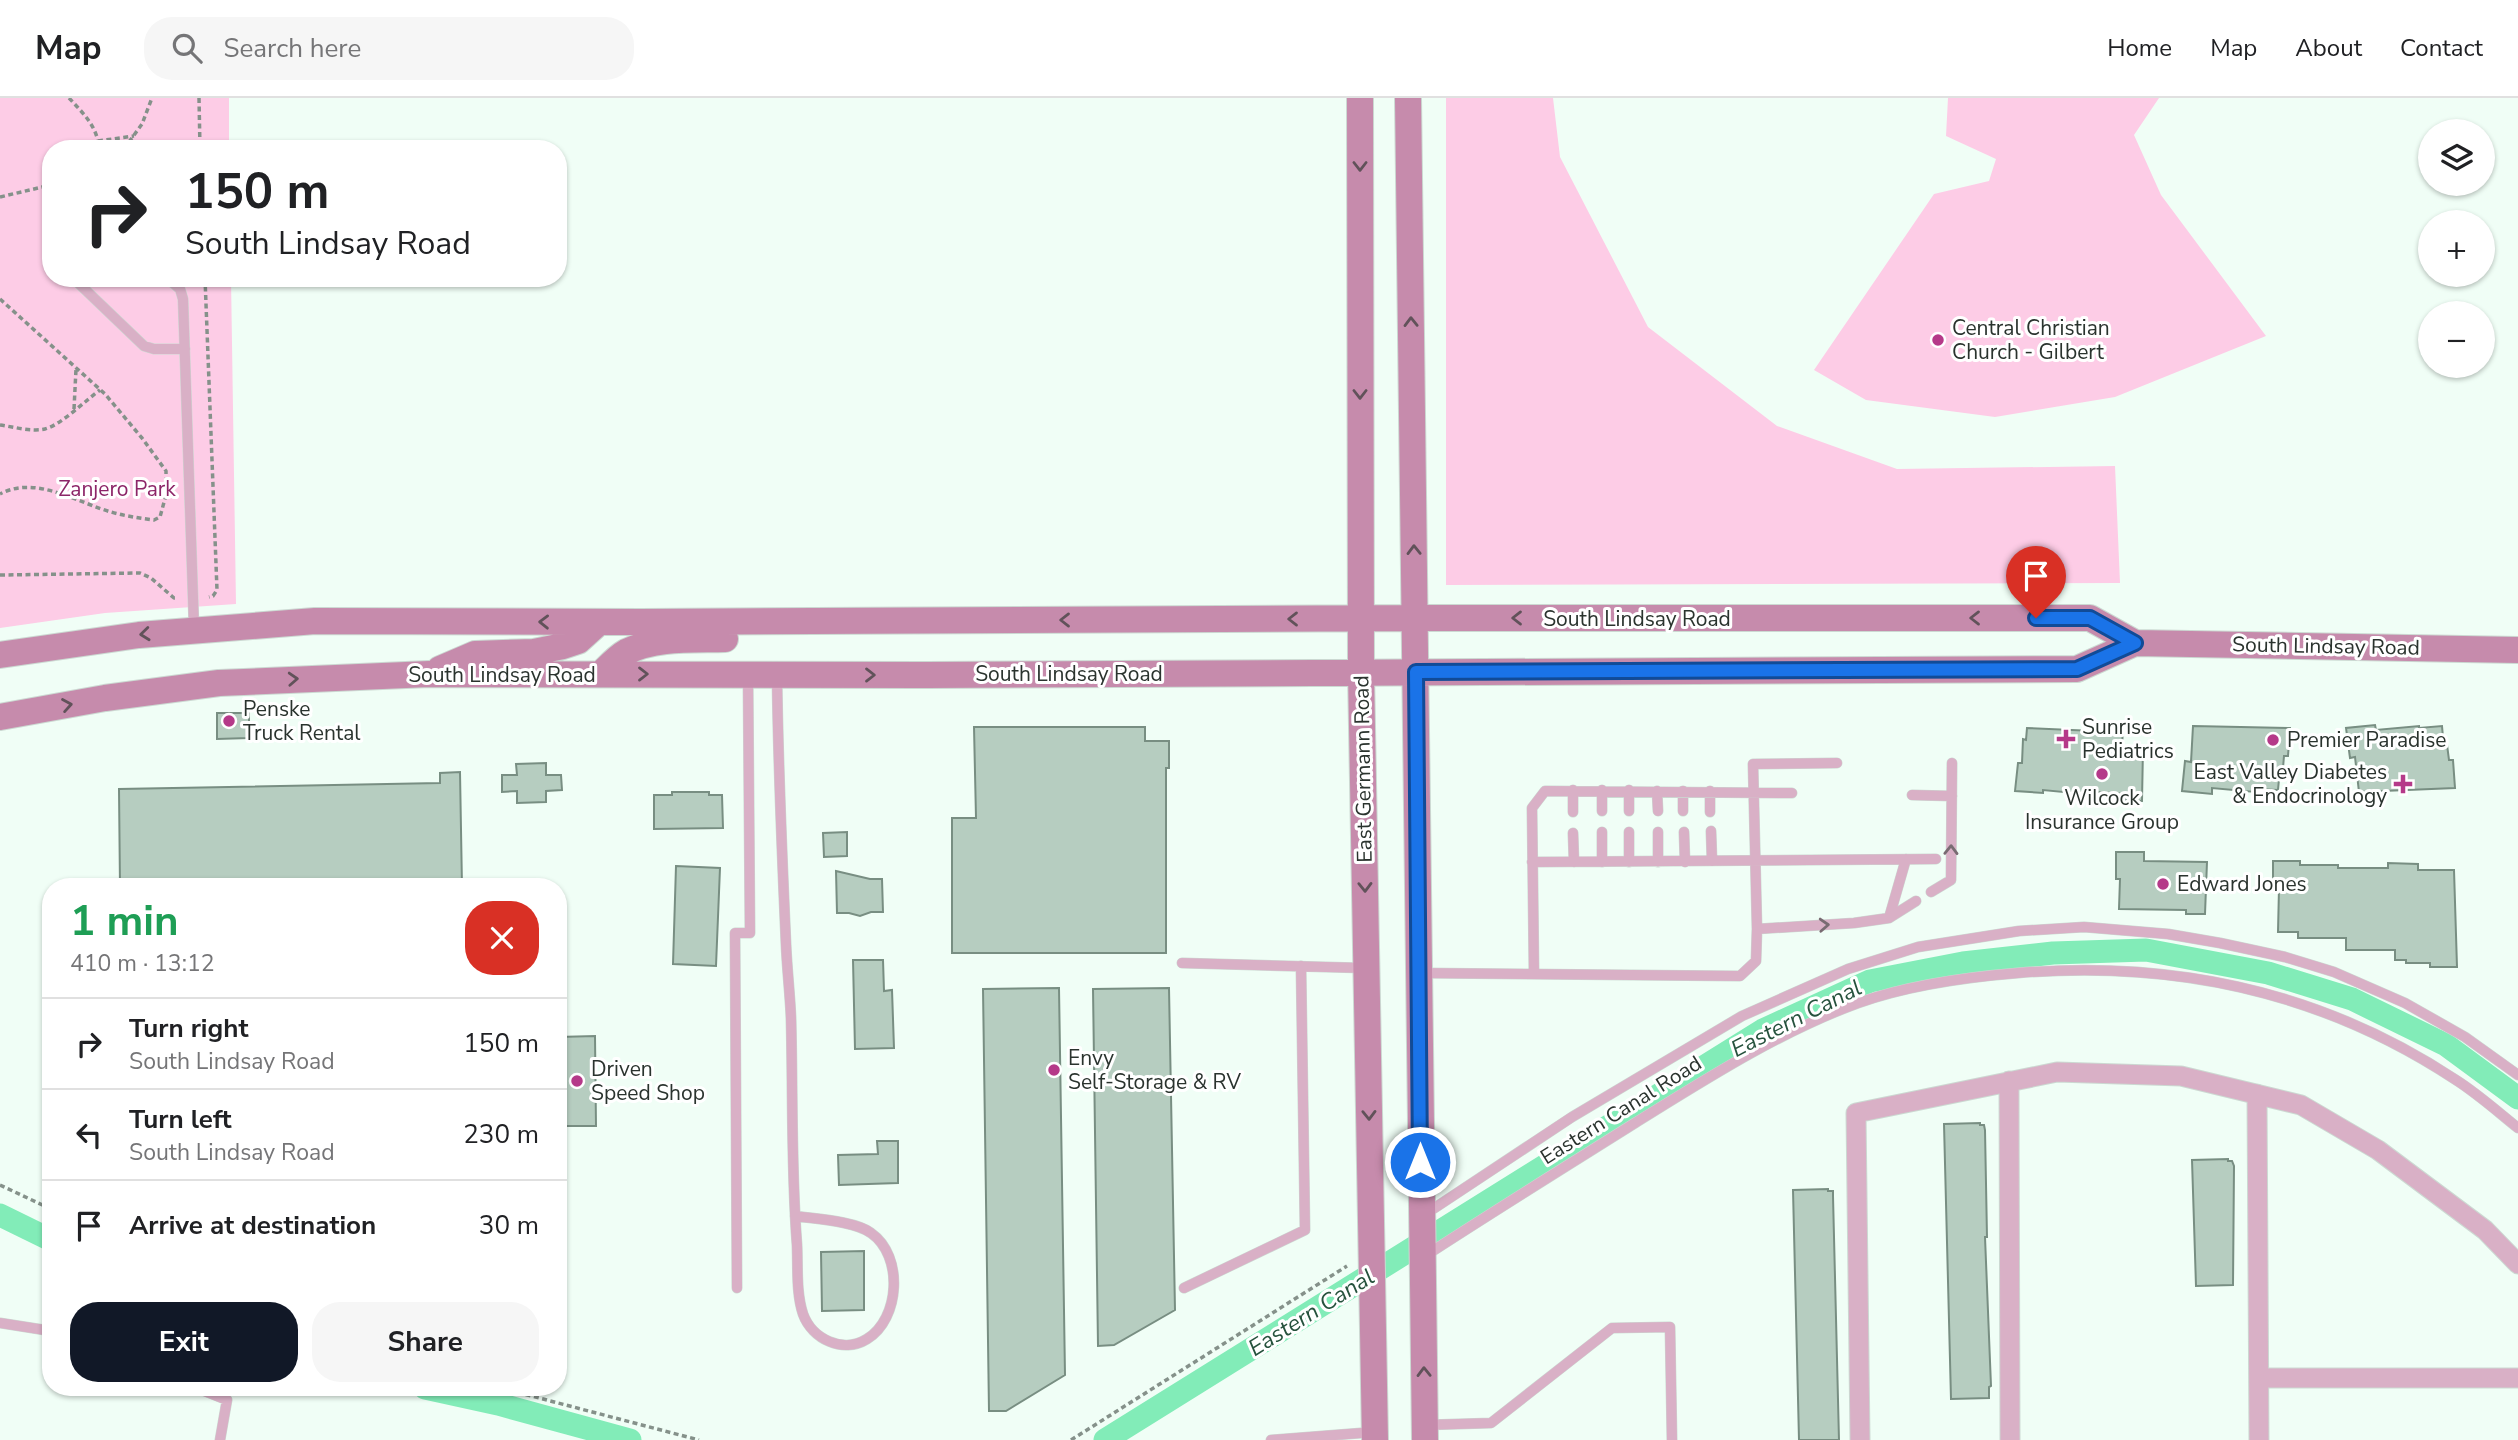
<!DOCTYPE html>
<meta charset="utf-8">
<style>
:root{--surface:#fff;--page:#f6f6f6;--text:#202124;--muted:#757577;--line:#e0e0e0;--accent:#111827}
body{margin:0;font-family:"Nunito Sans",sans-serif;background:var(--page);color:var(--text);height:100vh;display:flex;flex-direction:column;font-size:26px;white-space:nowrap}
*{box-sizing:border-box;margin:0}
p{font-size:23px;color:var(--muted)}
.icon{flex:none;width:38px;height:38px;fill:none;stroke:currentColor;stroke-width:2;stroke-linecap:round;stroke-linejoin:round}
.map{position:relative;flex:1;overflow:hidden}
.drawer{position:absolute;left:42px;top:780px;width:525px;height:518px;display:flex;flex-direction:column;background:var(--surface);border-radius:28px;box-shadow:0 2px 5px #0004}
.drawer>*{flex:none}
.banner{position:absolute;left:42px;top:42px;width:525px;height:147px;border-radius:28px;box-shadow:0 2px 5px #0004;background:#fff;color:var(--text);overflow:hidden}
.controls{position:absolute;left:2418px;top:21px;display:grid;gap:14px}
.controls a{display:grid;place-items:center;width:77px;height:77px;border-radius:50%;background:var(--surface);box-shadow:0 2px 5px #0004;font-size:35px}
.pin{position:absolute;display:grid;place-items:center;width:60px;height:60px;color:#fff;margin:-72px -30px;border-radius:50% 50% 50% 0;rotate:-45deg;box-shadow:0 0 7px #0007}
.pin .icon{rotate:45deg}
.me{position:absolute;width:77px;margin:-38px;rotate:0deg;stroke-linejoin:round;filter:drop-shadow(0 0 5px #0008)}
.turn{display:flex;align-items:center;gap:24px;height:147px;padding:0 28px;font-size:32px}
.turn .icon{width:91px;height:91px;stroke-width:2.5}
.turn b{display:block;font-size:49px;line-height:60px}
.round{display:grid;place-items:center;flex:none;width:74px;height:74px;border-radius:28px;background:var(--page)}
.overview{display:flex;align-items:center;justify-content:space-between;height:119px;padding:0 28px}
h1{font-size:42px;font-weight:700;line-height:52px;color:#1e9e55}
.primary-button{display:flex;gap:14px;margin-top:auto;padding:14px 28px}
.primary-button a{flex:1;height:80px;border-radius:28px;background:var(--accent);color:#fff;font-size:28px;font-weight:700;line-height:80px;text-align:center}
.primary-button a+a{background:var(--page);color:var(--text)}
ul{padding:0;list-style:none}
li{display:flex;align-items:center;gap:21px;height:91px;padding:0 28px;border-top:2px solid var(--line)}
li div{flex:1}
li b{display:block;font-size:26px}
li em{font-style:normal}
header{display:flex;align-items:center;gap:42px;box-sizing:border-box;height:98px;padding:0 35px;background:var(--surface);border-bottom:2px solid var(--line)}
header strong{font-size:33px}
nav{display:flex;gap:38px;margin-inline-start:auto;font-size:24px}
.search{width:490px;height:63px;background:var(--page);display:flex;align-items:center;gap:18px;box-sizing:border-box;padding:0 24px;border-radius:28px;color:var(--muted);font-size:26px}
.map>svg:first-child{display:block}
.green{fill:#fdcce6}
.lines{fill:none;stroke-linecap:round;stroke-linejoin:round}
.canal{stroke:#82ecb8;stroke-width:23}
.building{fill:#b6cdc0;stroke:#788e82;stroke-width:2}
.service-casing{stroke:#ccd9d2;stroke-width:11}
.minor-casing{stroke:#ccd9d2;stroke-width:21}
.secondary-casing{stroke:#ccd9d2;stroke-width:28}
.path{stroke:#85918a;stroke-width:3.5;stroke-dasharray:5 3.5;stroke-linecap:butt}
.service{stroke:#d9b0c6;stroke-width:10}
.minor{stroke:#d9b0c6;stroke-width:19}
.secondary{stroke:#c68bac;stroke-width:26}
.oneway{stroke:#61525a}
.oneway2{stroke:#796b72}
.route-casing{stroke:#114b97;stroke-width:18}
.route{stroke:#1a73e8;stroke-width:12}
.poi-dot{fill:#b53989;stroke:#fff;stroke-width:2.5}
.labels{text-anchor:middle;stroke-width:6;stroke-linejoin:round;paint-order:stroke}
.poi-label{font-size:21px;fill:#2a332e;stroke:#fff;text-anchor:start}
.park-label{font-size:21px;fill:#8c2568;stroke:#fff}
.street-label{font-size:21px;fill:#2a332e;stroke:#fff}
.water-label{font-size:23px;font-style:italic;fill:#26523d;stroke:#fff}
</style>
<header>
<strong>Map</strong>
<div class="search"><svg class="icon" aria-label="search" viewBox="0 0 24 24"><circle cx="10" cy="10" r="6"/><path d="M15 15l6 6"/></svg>Search here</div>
<nav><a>Home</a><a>Map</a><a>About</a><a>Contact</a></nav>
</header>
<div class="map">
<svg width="2518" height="1342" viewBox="0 0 2518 1342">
<rect width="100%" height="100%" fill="#f0fef6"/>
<!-- green -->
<path class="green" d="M0,0H229V51H51V180H231L236,506L105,515L0,530Z
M1446,0H1553L1560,59L1648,229L1777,328L1897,371L2115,368L2120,485L1446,487Z
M1948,0H2159L2134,37L2161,97L2266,238L2115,299L1995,319L1866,302L1814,272L1934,96L1989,83L1996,61L1946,38Z"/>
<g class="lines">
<!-- canal -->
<path class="canal" d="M0,1117L51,1142
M425,1290L498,1306L630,1342
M1105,1342L1763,932L1870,883L1963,865L2053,855L2146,852L2268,875L2352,901L2446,947L2518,1000"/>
</g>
<!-- building -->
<path class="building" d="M217,615H249V640L217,641Z
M2094,627L2123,630L2122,650H2143L2142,703L2125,702V696L2084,693V696L2043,692V695L2015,693L2018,665H2022L2023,641L2026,642L2027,630L2094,633Z
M2375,627L2376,632L2419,628V630L2442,628L2443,639H2446L2449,662H2453L2455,690L2359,694L2355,659L2350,660L2346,630Z
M2193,628L2290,630L2288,658H2284L2282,682L2279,681L2278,692L2255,691V694L2212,690V696L2182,693L2185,663L2191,664Z
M974,629H1145V643H1169V670H1166V855H952V720H976Z
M546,665V677H561L562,692L546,693V704L517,705V693L502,694V677H517L516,666Z
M460,674L462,789H120L119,691L440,685V675Z
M672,694H709V697H722L723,730L654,731V697H672Z
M847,734V758L824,759L823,735Z
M2116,754H2144V763L2207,764L2205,816H2186V812L2119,811L2120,781H2116Z
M2273,763H2300V767H2338V770H2388V765L2418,766V772H2454L2457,869H2430V865H2406V862H2395V852H2346V840H2298V834H2278L2279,790H2273Z
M676,768L720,770L716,868L673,866Z
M836,773L870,781H882L883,814H871L860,818L849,815H837Z
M853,862H883L884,893L892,892L894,950L855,951Z
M1059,890L1065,1277L1006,1313H989L983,891Z
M1169,890L1175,1212L1114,1247L1098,1248L1093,891Z
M595,938L596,1028H558V939Z
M1980,1025V1027H1984L1985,1032L1987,1139H1985L1991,1288L1989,1289V1300L1951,1301L1944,1026Z
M877,1043H898V1085L839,1087L838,1057L878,1056Z
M2228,1061V1063H2232L2234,1068L2233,1187L2196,1188L2192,1062Z
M1828,1091V1093H1833V1098L1839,1342H1799L1793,1092Z
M864,1153V1212L822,1213L821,1154Z"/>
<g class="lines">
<!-- service casing -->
<g class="service-casing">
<path id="service" d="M73,180L144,248L154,251H185
M167,180L180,191L183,201L194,530
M777,577C778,667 782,757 786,846C787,871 790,896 791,920C793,996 791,1072 797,1147C798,1169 796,1195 803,1216C812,1241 843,1256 867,1241C900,1221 904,1158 871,1135C855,1123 815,1121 795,1118
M1573,692V714
M1602,692V713
M1629,692V713
M1657,693L1658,713
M1683,693V713
M1710,693V714
M1912,697L1952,698
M1711,733L1712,763
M1602,734V764
M1629,734V764
M1658,734V764
M1684,734L1685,764
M1573,735L1574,764
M1532,764L1936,761
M1931,794L1951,782L1952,665
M1889,820L1906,761
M1757,831L1854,825L1889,820L1916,803
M1182,865L1363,870
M1419,875L1740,878L1756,863L1757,831L1753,666L1837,665
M1534,876L1532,710L1545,693L1792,695
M1424,1117L1572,1019L1742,918L1848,871L1918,849L2019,833L2084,829L2168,836L2220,845L2285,859L2334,874L2405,905L2465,939L2518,977
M1425,1158C1494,1113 1565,1069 1635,1025C1706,981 1779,934 1858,905C1906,888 1968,879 2018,875C2176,862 2323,894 2456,982C2478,996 2498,1014 2518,1030
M737,1190L735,835H750L748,577
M1184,1190L1305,1132L1301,868
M0,1225L51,1233
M197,1290L227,1302L220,1342
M1425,1327L1491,1325L1612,1230L1670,1229L1672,1342
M1271,1342L1374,1334"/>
</g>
<!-- minor casing -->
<g class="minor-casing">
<path id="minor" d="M2009,983L2010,1342
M2257,996L2259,1342
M2259,1280H2518
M1860,1342L1856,1015L2057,974L2181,978L2301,1007L2378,1052L2485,1132L2518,1166"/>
</g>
<!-- secondary casing -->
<g class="secondary-casing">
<path id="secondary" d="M1360,0L1361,574L1375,1342
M1408,0L1425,1342
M0,557L139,537L315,523L641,524L1415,520H2090L2135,545
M440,571L475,556L534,554L563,548L578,543L599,524
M601,576C608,569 617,559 626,554C656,539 693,542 725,541
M0,619L105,600L219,585L429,576L927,577L2077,571L2135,545L2518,552"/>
</g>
<!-- path -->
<path class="path" d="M69,0C83,15 98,29 99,51
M199,0L200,51
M98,43L134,38
M124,51L142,26L152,0
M0,99L51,87
M205,180L217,492L213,498L209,499
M0,201L105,296L142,340L166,373V397L160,419L154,422C139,420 125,418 111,414C76,404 36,377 0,396
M74,311L76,271
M0,327C14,329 32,334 45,331C61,327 86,302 100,292
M0,477L140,475L151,480L174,500H177
M0,1087L51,1111
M501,1290L699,1342
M1071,1342L1347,1168"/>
<!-- service -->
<use href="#service" class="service"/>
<!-- minor -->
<use href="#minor" class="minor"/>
<!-- secondary -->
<use href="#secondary" class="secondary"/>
</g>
<!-- one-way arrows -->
<defs><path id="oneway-chevron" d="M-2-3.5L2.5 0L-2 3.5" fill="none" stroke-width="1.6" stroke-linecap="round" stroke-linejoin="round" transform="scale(1.75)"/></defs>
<g class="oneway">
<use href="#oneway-chevron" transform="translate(1360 68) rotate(90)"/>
<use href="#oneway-chevron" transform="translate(1411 224) rotate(-91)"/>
<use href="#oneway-chevron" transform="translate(1360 296) rotate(90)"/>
<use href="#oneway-chevron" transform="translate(1414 452) rotate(-91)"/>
<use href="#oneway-chevron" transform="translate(1517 520) rotate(-180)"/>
<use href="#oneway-chevron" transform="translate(1975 520) rotate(180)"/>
<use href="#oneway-chevron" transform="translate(1293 521) rotate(180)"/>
<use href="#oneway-chevron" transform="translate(1065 522) rotate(180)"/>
<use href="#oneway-chevron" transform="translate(544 524) rotate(-179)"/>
<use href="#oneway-chevron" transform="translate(145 536) rotate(174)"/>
<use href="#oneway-chevron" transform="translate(643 576)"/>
<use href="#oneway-chevron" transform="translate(870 577)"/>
<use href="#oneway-chevron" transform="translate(293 581) rotate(-3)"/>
<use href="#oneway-chevron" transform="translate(67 607) rotate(-10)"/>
<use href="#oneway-chevron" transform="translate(1365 789) rotate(89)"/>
<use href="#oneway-chevron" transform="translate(1369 1017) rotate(89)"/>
<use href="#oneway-chevron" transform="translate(1424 1274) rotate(-91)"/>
</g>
<g class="oneway2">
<use href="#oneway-chevron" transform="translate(1951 752) rotate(-89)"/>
<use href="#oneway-chevron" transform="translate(1824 827) rotate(-3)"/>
</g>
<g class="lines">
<!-- route casing -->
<g class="route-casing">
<path id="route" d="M1420,1064L1416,574L2077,571L2135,545L2090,520H2036"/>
</g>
<!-- route -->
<use href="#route" class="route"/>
</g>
<!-- markers -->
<g class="poi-dot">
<circle cx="1938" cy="242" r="7"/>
<circle cx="229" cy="623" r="7"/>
<path d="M2062.5 630.5h7v7h7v7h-7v7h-7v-7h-7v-7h7z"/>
<circle cx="2273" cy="642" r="7"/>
<circle cx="2102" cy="676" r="7"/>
<path d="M2399.5 675.5h7v7h7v7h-7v7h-7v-7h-7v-7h7z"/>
<circle cx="2163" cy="786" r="7"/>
<circle cx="1054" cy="972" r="7"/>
<circle cx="577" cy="983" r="7"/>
</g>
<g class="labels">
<!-- poi labels -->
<g class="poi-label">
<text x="1952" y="237">Central Christian<tspan x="1952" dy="24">Church - Gilbert</tspan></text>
<text x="243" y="618">Penske<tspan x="243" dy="24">Truck Rental</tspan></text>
<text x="2082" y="636">Sunrise<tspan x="2082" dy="24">Pediatrics</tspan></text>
<text x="2287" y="649">Premier Paradise</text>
<text x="2387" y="681" text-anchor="end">East Valley Diabetes<tspan x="2387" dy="24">&amp; Endocrinology</tspan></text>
<text x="2102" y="707" text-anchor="middle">Wilcock<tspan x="2102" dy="24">Insurance Group</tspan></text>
<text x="2177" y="793">Edward Jones</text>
<text x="1068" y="967">Envy<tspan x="1068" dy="24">Self-Storage &amp; RV</tspan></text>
<text x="591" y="978">Driven<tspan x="591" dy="24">Speed Shop</tspan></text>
</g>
<!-- park labels -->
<g class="park-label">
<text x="117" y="398">Zanjero Park</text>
</g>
<!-- street labels -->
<g class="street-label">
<text x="1637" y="528">South Lindsay Road</text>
<text transform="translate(2326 548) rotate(1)" y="7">South Lindsay Road</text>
<text x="1069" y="583">South Lindsay Road</text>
<text x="502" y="584">South Lindsay Road</text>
<text transform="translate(1363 671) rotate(-91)" y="7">East Germann Road</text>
<text transform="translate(1621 1012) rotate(-32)" y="7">Eastern Canal Road</text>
</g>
<!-- water labels -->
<g class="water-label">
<text transform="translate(1796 920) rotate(-27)" y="8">Eastern Canal</text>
<text transform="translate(1311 1214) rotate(-32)" y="8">Eastern Canal</text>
</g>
</g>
</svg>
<div class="controls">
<a><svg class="icon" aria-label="layers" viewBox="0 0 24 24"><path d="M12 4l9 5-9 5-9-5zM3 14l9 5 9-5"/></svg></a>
<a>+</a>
<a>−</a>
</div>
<div class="pin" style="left:2036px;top:520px;background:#d93025"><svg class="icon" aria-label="arrive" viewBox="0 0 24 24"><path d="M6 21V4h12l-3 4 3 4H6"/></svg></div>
<svg class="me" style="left:1420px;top:1064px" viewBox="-20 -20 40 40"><circle r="17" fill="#1a73e8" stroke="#fff" stroke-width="3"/><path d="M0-11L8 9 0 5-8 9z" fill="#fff"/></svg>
<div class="banner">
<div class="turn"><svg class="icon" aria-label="right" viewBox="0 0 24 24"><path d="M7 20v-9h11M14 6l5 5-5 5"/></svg><div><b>150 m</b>South Lindsay Road</div></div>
</div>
<section class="drawer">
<div class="overview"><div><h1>1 min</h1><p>410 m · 13:12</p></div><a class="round" style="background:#d93025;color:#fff"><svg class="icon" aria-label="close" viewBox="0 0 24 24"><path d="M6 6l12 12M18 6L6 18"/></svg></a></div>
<ul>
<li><svg class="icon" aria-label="right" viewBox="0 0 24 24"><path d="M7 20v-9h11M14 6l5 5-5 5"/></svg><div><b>Turn right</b><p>South Lindsay Road</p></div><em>150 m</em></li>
<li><svg class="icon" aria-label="left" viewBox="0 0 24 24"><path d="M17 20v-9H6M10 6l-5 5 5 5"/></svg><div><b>Turn left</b><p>South Lindsay Road</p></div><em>230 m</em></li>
<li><svg class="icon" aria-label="arrive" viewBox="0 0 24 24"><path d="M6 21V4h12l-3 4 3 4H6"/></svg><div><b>Arrive at destination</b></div><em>30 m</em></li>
</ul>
<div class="primary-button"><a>Exit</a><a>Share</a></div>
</section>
</div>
